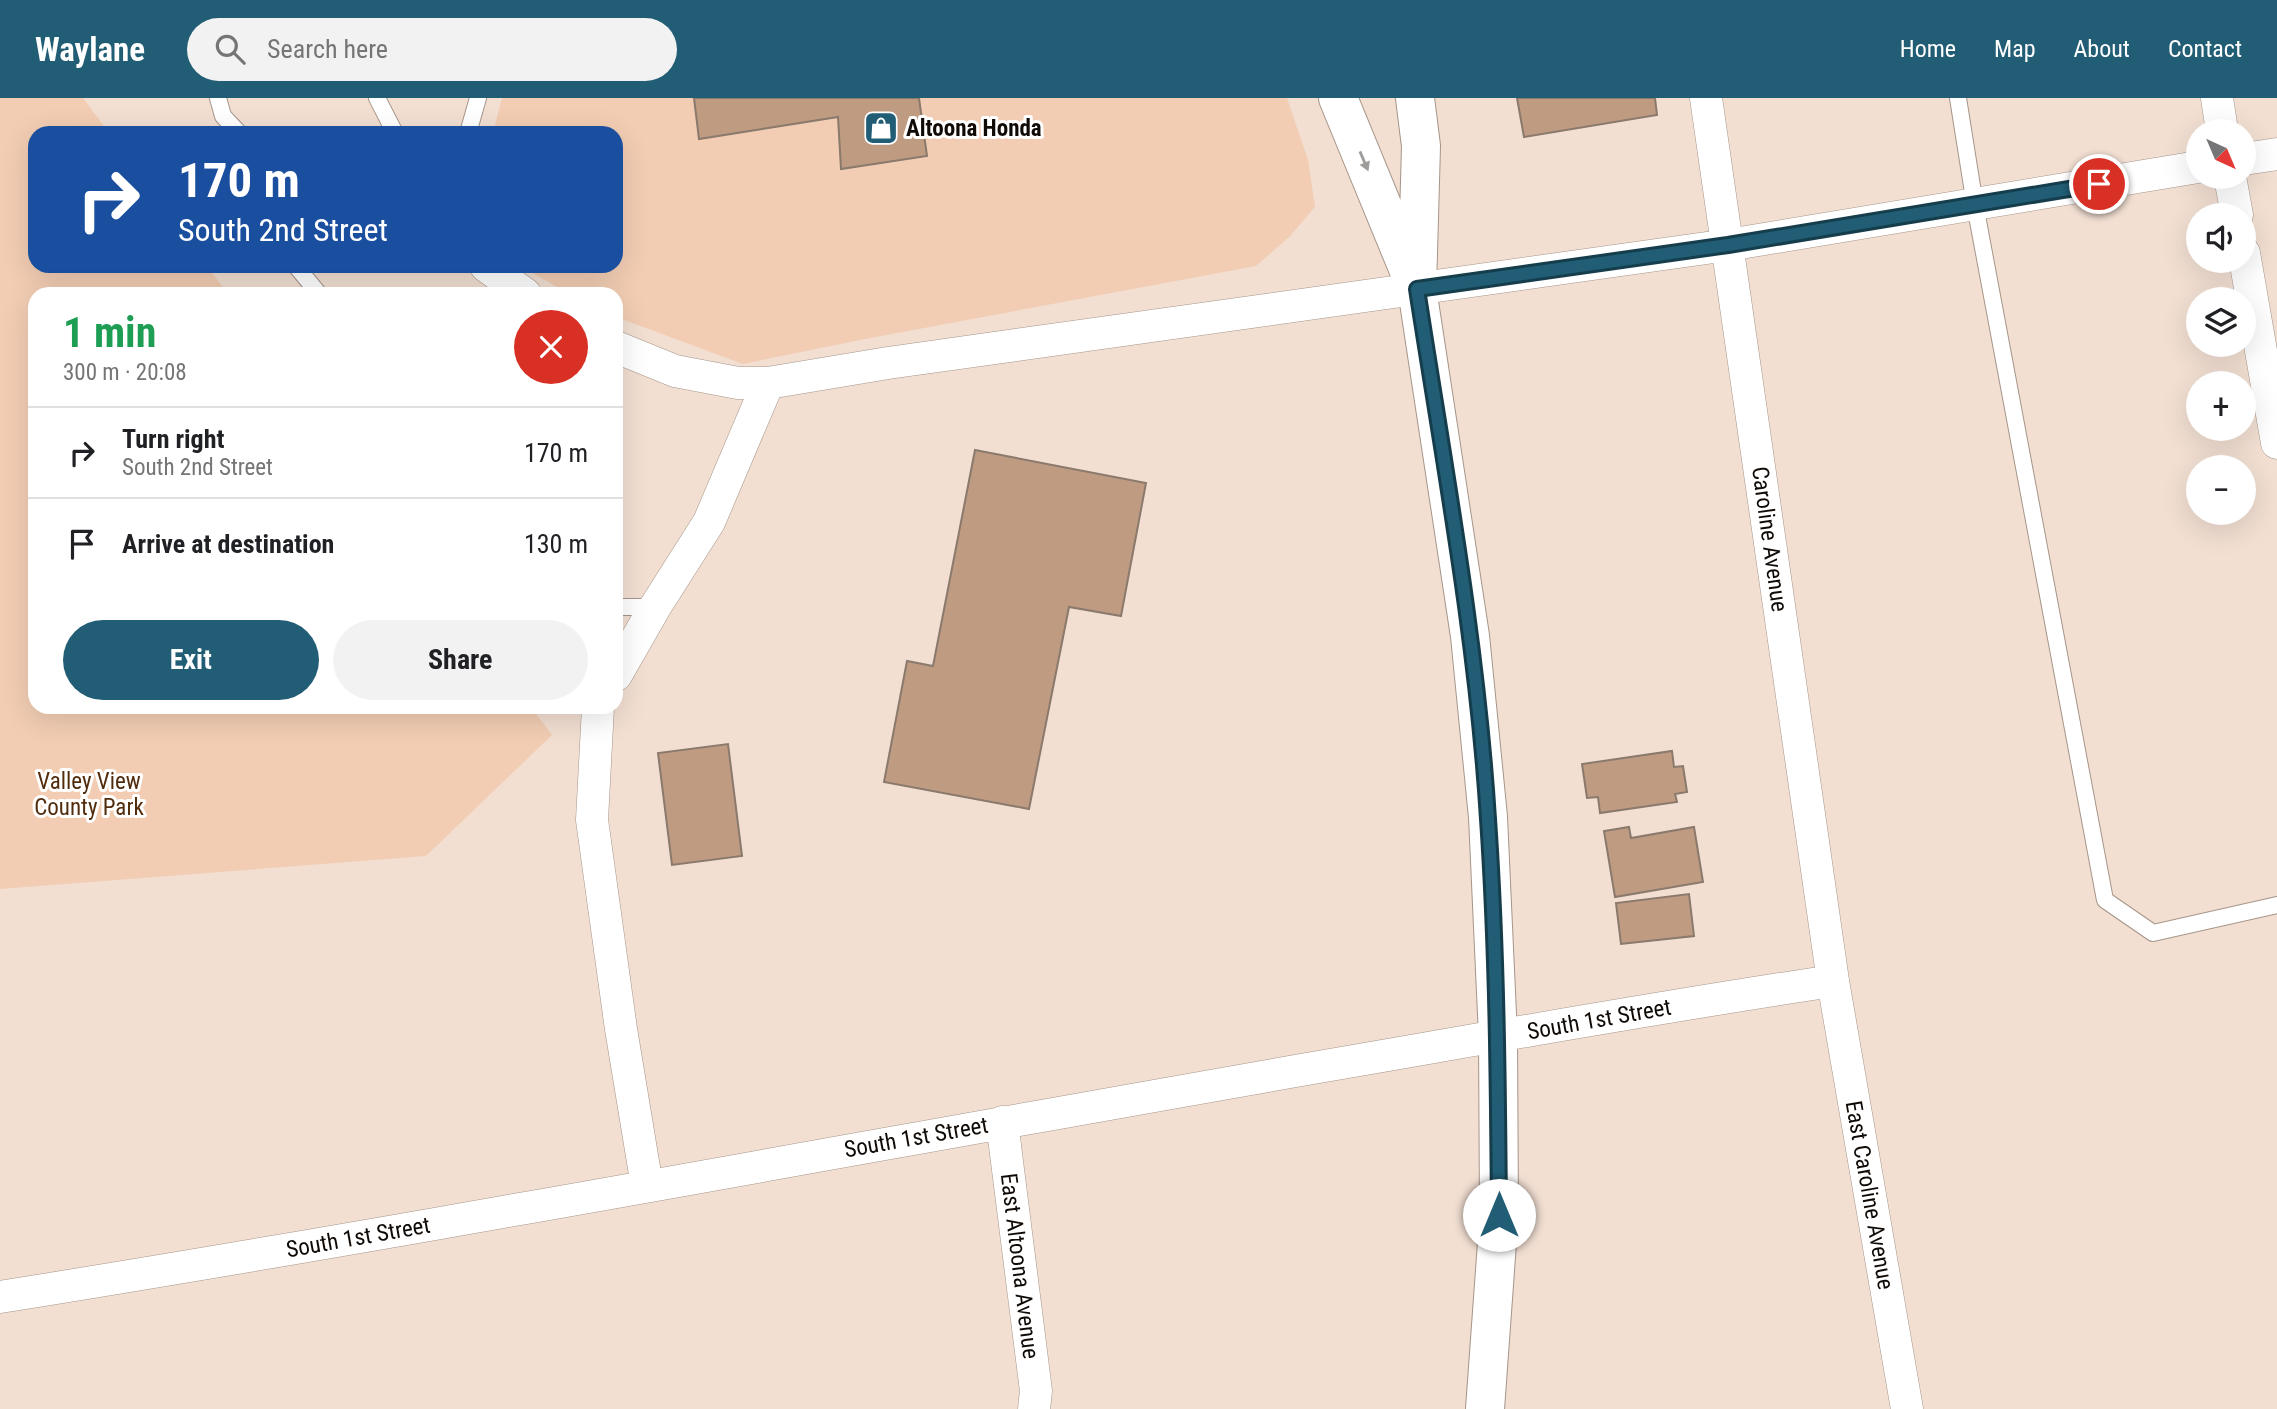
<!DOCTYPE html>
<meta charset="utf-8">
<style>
:root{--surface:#fff;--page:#f2f2f2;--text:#202124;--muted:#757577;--line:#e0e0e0;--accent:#215e75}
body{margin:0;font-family:"Roboto Condensed",sans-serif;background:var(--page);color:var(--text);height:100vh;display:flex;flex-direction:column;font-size:26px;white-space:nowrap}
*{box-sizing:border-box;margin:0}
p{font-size:23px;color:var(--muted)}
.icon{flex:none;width:38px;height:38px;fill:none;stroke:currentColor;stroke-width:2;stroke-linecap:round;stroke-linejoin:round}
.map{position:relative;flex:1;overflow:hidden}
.sheet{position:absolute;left:28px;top:189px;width:595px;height:427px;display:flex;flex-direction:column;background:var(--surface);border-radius:21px;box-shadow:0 7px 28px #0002}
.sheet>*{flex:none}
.guide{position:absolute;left:28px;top:28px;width:595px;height:147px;border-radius:21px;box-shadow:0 7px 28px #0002;background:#1a4fa0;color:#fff;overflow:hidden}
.needle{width:46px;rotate:136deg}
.controls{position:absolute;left:2186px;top:21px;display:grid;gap:14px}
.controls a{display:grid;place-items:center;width:70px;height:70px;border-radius:50%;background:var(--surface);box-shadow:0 7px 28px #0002;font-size:35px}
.pin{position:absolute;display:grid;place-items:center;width:60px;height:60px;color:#fff;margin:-30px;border:4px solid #fff;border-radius:50%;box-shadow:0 2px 7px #0007}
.me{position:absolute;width:77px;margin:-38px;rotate:0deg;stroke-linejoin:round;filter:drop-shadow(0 0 5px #0008)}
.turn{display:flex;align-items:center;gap:24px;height:147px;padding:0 35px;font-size:32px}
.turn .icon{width:91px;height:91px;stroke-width:2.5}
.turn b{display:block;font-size:49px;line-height:60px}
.round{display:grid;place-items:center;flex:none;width:74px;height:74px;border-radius:37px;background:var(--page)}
.summary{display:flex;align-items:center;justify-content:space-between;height:119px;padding:0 35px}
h1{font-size:42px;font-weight:700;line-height:52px;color:#1e9e55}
.action{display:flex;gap:14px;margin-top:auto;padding:14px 35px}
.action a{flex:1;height:80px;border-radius:42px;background:var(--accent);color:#fff;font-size:28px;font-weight:700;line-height:80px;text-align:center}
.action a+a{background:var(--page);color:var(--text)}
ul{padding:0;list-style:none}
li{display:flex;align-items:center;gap:21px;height:91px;padding:0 35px;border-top:2px solid var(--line)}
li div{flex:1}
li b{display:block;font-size:26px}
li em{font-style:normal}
header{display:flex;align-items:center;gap:42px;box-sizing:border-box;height:98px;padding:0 35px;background:var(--accent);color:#fff}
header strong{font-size:33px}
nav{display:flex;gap:38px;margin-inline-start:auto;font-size:24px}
.search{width:490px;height:63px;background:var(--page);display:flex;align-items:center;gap:18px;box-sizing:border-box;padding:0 24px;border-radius:38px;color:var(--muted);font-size:26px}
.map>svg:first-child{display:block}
.green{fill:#f2cdb3}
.building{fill:#bf9b81;stroke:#8a796d;stroke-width:2}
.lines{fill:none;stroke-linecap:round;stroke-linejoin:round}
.service-casing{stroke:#a69589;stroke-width:18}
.minor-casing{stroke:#a69589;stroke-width:33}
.primary-casing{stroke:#a69589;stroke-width:40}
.service{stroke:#fff;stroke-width:16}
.minor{stroke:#fff;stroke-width:32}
.primary{stroke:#fff;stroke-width:38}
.oneway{fill:#9f9d9b}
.route-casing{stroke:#153d4c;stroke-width:18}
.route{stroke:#215e75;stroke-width:12}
.labels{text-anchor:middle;stroke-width:6;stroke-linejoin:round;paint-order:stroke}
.poi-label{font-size:23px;font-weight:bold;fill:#100a06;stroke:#fff;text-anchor:start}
.street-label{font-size:23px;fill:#100a06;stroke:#fff}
.park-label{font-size:23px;fill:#512c0d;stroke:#fff}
</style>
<header>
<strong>Waylane</strong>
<div class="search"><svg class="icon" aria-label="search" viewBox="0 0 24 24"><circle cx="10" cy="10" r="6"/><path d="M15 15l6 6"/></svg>Search here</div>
<nav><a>Home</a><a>Map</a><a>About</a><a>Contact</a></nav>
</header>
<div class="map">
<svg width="2277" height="1311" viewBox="0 0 2277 1311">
<rect width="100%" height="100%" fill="#f2dfd2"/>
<!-- green -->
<path class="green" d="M0,0H83L109,35H35V168H207L228,196H35V609H531L552,637L426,758L0,791Z
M502,0H1287L1308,62L1315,109L1290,138L1256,168L860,242L743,266L616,219V196H570L520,168H616V35H493Z"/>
<!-- building -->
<path class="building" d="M694,0H919L927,58L841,71L838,19L699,41Z
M1517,0H1655L1657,17L1524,39Z
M975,352L1146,385L1121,518L1069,509L1029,711L884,684L907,563L933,568Z
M728,646L742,758L672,767L658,655Z
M1672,653L1674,669L1683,668L1687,694L1675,696L1677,704L1600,715L1598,699L1587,700L1582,666Z
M1629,729L1631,740L1694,729L1703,784L1615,799L1604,733Z
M1689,796L1694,838L1621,846L1616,805Z"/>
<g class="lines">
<!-- service casing -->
<g class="service-casing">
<path id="service" d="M218,0L223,18L239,35
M377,0L395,35
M1958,0L1975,107L2105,802L2153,835L2277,807
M468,35L478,0
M296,168L319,196
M616,509H655"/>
</g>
<!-- minor casing -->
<g class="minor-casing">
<path id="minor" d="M1706,0L1833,883L1907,1311
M2217,0L2222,33
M2244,61L2277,56
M2230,79L2237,117
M2244,155L2277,345
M486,168L525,196
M616,249L675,273L738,285H768L888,265L1728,147L2198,69
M616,577L655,509L709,424L768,285
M598,609L592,722L621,931L647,1088
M1002,1024L1036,1293L1034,1311
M0,1199C437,1129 872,1047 1307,971C1482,941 1657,909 1833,883"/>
</g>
<!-- primary casing -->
<g class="primary-casing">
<path id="primary" d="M1338,0L1412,180
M1415,0L1421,48L1417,191L1470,538L1488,719L1498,938L1499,1117L1485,1311"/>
</g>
<!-- service -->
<use href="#service" class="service"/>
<!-- minor -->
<use href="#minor" class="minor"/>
<!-- primary -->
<use href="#primary" class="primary"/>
</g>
<!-- one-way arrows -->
<defs><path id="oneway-solid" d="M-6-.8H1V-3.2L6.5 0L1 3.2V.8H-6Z" transform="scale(1.75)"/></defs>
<use class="oneway" href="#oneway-solid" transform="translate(1364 63) rotate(67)"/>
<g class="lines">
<!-- route casing -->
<g class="route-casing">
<path id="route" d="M1499,1117C1498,985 1497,853 1488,721C1477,543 1444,367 1417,191L1728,147L2099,86"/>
</g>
<!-- route -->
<use href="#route" class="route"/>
</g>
<!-- icons -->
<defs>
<g id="shop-square" transform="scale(1.75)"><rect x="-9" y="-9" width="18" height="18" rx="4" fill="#215e75" stroke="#fff"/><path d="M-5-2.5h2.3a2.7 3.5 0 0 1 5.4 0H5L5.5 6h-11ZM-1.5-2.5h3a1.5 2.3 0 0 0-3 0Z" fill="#fff"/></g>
</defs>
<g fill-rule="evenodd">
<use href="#shop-square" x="881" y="30"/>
</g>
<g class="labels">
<!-- poi labels -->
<g class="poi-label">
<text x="906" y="38">Altoona Honda</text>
</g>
<!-- street labels -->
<g class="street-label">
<text transform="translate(1770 441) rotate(82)" y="8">Caroline Avenue</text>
<text transform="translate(1599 921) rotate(-10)" y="8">South 1st Street</text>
<text transform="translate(916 1039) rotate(-10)" y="8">South 1st Street</text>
<text transform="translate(1870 1097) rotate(80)" y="8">East Caroline Avenue</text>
<text transform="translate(358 1139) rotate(-10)" y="8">South 1st Street</text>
<text transform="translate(1020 1168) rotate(83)" y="8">East Altoona Avenue</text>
</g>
<!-- park labels -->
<g class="park-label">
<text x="89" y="691">Valley View<tspan x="89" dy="26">County Park</tspan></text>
</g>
</g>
</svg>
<div class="controls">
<a><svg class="needle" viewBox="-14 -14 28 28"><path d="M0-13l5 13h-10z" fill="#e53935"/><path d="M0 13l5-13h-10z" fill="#757577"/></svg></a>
<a><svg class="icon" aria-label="sound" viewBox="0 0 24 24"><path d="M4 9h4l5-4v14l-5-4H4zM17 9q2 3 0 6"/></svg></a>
<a><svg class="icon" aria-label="layers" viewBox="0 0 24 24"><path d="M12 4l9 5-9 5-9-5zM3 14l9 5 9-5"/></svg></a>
<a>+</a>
<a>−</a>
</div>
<div class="pin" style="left:2099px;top:86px;background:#d93025"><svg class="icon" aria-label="arrive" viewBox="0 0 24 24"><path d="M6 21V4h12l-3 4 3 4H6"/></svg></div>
<svg class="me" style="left:1499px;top:1117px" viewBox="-20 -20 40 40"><circle r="19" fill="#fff"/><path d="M0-13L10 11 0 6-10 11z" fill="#215e75"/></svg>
<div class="guide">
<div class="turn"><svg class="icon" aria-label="right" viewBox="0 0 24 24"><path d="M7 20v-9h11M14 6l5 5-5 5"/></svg><div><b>170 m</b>South 2nd Street</div></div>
</div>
<section class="sheet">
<div class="summary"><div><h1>1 min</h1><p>300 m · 20:08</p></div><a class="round" style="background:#d93025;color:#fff"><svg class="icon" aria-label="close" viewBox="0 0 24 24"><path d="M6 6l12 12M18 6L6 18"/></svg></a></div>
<ul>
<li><svg class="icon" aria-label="right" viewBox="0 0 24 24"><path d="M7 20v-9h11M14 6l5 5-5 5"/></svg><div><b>Turn right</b><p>South 2nd Street</p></div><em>170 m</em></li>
<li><svg class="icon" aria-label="arrive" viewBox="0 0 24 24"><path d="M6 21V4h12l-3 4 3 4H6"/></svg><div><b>Arrive at destination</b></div><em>130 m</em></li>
</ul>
<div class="action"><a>Exit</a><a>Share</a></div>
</section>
</div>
